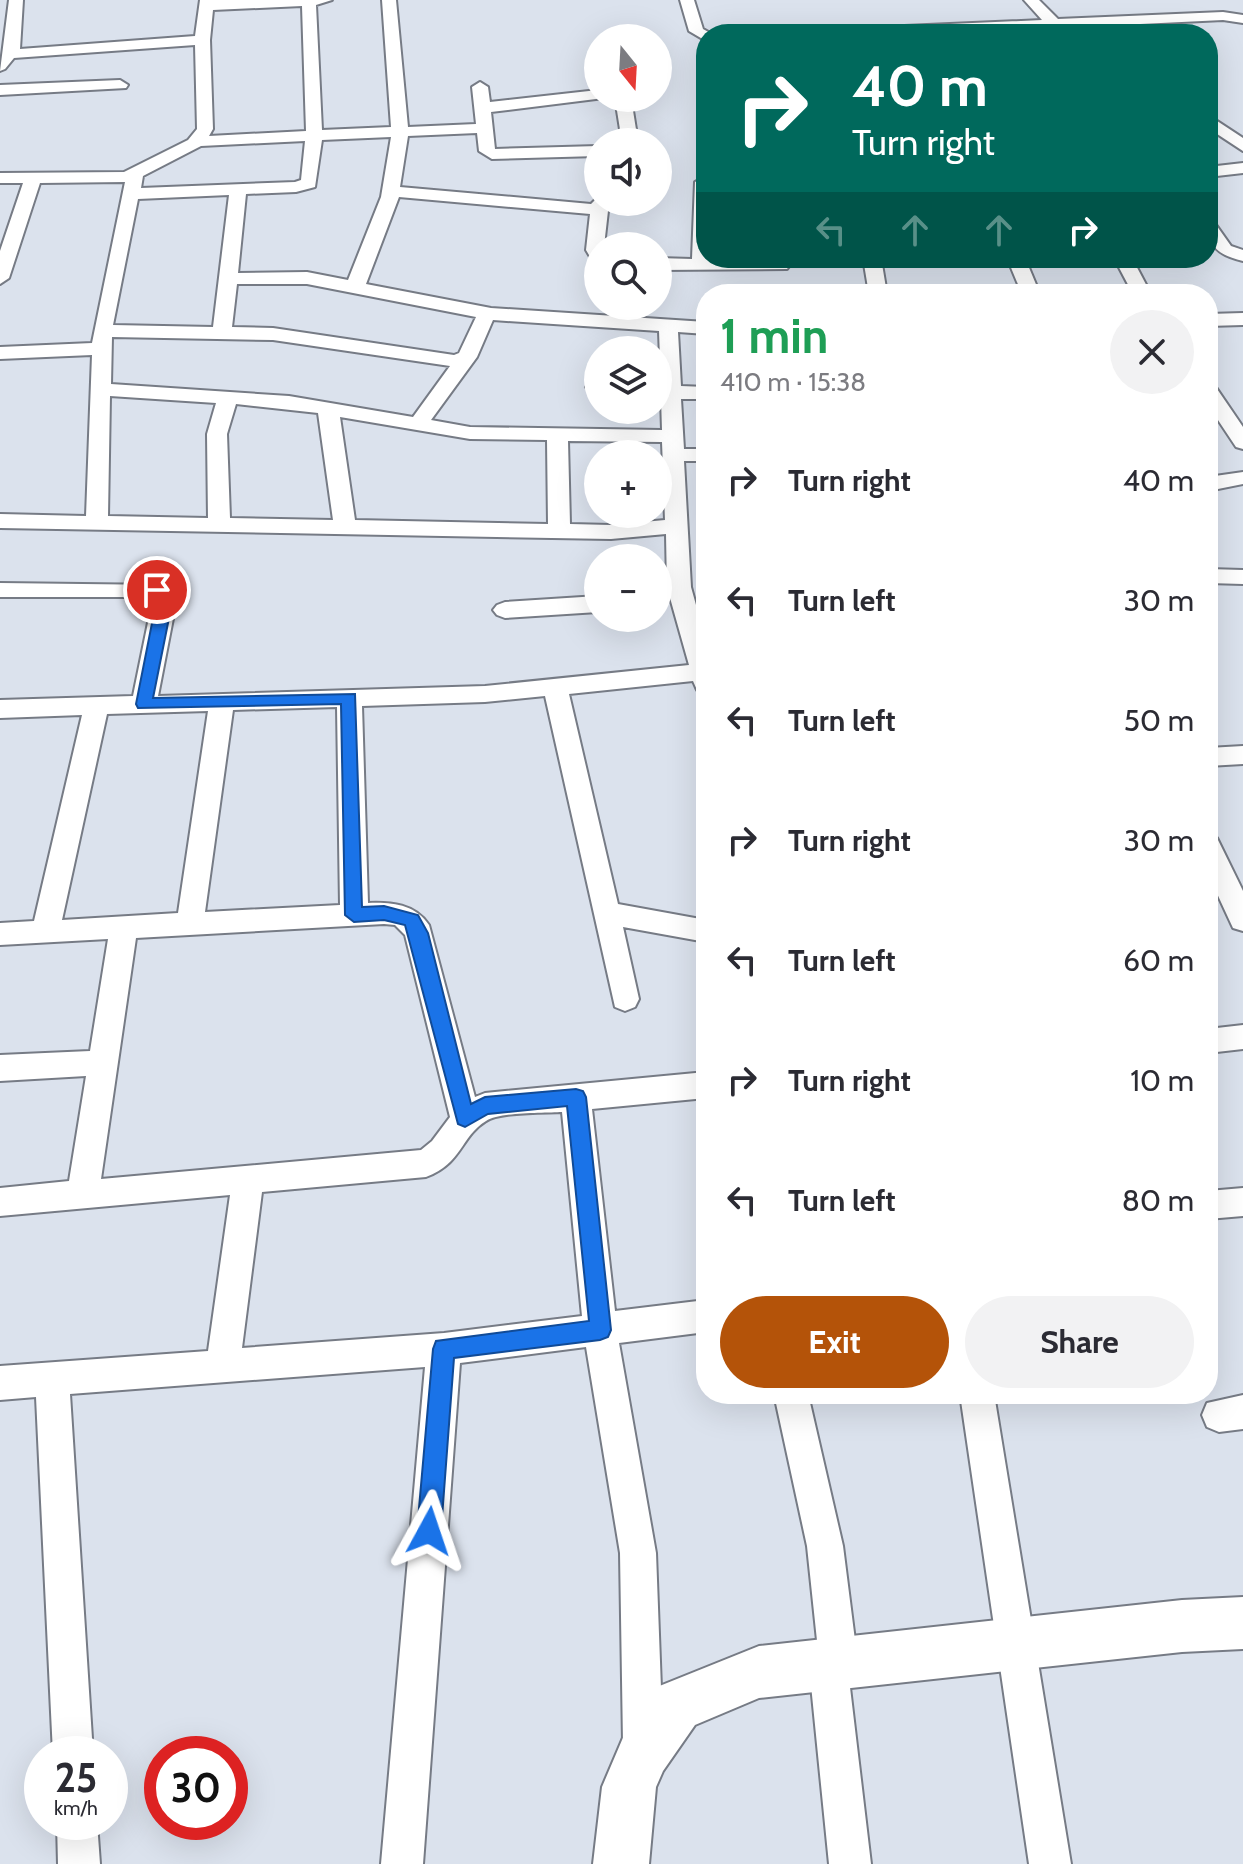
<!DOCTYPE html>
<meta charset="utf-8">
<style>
:root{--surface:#fff;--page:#f2f2f3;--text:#2b2b33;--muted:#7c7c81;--accent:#b45309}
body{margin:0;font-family:Cabin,sans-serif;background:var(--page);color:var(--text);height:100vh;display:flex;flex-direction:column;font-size:30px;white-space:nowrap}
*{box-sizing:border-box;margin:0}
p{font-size:26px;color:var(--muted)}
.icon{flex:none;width:44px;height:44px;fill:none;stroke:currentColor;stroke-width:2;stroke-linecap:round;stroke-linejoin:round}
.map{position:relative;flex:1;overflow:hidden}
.side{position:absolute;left:696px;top:284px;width:522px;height:1120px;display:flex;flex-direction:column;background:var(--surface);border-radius:32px;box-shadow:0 8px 32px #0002}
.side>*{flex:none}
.banner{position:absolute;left:696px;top:24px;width:522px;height:244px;border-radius:32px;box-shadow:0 8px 32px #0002;background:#00695c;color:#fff;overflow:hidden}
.needle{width:52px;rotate:162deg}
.controls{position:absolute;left:584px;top:24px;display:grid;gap:16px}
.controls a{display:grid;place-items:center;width:88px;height:88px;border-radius:50%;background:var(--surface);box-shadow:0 8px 32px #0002;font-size:40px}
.speed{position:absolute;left:24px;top:1736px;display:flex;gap:16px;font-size:40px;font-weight:700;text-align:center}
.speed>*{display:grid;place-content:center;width:104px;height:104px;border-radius:50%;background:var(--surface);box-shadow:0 8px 32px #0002;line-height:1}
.speed small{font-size:20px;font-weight:400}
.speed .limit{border:12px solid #d22;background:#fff;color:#111}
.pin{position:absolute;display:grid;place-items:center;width:68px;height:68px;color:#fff;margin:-34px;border:4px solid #fff;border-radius:50%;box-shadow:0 2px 8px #0007}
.me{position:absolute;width:88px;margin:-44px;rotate:5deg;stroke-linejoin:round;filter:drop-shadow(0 0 6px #0008)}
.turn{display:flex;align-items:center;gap:28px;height:168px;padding:0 24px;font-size:36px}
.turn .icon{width:104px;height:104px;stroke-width:2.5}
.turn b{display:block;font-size:56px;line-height:68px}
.lanes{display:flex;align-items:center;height:76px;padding:0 24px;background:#0003;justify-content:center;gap:40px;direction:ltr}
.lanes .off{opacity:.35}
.round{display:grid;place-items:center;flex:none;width:84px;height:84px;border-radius:42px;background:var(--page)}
.head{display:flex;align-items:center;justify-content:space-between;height:136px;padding:0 24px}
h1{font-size:48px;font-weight:700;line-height:60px;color:#1e9e55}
.primary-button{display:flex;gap:16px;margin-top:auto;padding:16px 24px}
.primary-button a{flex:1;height:92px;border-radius:48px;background:var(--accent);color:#fff;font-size:32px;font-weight:700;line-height:92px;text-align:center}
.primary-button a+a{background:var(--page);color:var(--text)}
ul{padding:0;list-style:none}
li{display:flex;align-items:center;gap:24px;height:120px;padding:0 24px}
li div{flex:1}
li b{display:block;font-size:30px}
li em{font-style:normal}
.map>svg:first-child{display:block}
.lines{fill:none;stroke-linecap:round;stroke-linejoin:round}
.street-casing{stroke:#767b85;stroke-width:4}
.secondary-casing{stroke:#767b85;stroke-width:4}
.street{fill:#fff;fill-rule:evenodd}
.secondary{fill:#fff;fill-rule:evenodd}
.route{fill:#1a73e8;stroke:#114b97;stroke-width:2}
</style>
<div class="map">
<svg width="1243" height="1864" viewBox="0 0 1243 1864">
<rect width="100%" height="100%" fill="#dbe2ed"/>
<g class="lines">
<!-- street casing -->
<g class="street-casing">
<path id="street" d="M9,0H23L20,49L195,36L200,0H332L316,5L322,130L391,127L382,0H396L408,127L476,124L472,87L480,82L488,87L490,102L598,90V98H604L491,112L495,149L598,146V156L492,159L479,151L477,133L408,136L400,187L591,204L598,197V202H609L604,246H598V261L592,260L586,250L590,214L399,197L366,284L491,308L706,322V334L678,332L681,386L706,387V399H681L684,449H706V461H684L691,587L706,641V692L697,690L693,681L569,694L618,904L706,920V942L623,927L639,999L635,1007L625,1011L615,1007L545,696L485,702L362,706L368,903C391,902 415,904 429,925L475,1097L485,1093L706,1072V1098L592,1109L615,1311L706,1300V1332L619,1343L656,1553L663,1743L657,1757L643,1763L629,1757L623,1743L620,1553L586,1347L460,1363L423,1864H381L425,1367L70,1394L93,1754H53L36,1397L0,1400V1366L208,1351L230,1195L0,1216V1188L69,1181L86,1076L0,1081V1055L90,1051L108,939L0,945V923L34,921L82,715L0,718V700L133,696L152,603L151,597H0V583L165,585L175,595L176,603L158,696L485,686L689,665L667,587L666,534L611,539L0,528V514L86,516L92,355L0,359V347L92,343L125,182L40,183L9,278L0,284V251L23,183H0V173L124,172L188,140L197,129L195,45L14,58L5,69L0,71ZM302,6L306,131L209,136L213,129L210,40L213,10ZM391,137L381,197L348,280L307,272L238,273L246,194L296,192L315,187L322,140ZM305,141L301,180L295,182L141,188L143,176L201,146ZM229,195L213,327L113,325L138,199ZM237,284H307L476,317L459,353L454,355L273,328L232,327ZM493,320L659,331L661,386H658V398H661L662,430L470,427L431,420L477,357ZM112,337L273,340L450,366L413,417L289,396L111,384ZM110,396L216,403L207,434L208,518L108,516ZM236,404L318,413L333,520L230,518L227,434ZM340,417L470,439L547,440L548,524L355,520ZM568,441L662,442L665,520L611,525L570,524ZM337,707L340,905L205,912L233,710ZM208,711L178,913L62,920L107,714ZM384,924L395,925L405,935L450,1117L432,1141L421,1150L101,1179L136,938ZM562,1112L582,1316L444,1333L242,1348L262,1192L426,1177C463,1163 460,1137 486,1121C499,1112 545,1113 562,1112Z
M680,0H694L703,29L712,34H706V41L689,31Z
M1024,0H1039L1058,19L1223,12L1243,15V23L1223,20L932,34H828L836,29L1042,20Z
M120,80L128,85L126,88L0,95V85Z
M615,98H631L638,142H622Z
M1208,115L1243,138V151L1208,128Z
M1243,163V173L1208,177V167Z
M704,177L706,258L781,259L790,265L787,269L658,270V258L692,259L695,182Z
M1208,221L1214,222L1231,246L1243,250V261C1218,255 1208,247 1208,221Z
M863,258H881L887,294H869Z
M1007,258H1025L1040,294H1022Z
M1114,258H1132L1151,294H1133Z
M1243,313V325L1208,326V314Z
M596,381L598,393L589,391L586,387Z
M1208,384L1215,386L1243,427V449L1236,447L1208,405Z
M1243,472V484L1208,491V477Z
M1208,569L1243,570V584L1208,583Z
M598,596V612L505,618L497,615L493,610L497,605L505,602Z
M1243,746V764L1208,766V748Z
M1208,835L1217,838L1243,891V931L1233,928L1208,874Z
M1243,1025V1049L1208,1053V1029Z
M1243,1188V1216L1208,1219V1191Z
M774,1394H808L843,1546L858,1664L849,1679L871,1864H829L809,1665L818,1650L807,1546Z
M960,1394H994L1071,1864H1029Z
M1243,1395V1429L1219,1432L1207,1427L1202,1415L1207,1403Z
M57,1822H97L100,1864H58Z"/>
</g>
<!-- secondary casing -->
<g class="secondary-casing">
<path id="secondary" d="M1243,1597V1649L1182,1652L759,1698L695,1725L663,1771L656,1787L649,1864H593L602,1787L625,1733L657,1687L759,1646L1182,1600Z"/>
</g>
<!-- street -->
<use href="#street" class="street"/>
<!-- secondary -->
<use href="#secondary" class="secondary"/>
</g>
<!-- route -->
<path class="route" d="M157,586L169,592L172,603L153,698L355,694L362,907L384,906L418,915L428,933L471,1104L485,1097L576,1089L583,1091L586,1097L611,1330L608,1337L600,1340L454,1358L441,1531L437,1539L429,1543L421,1539L417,1531L433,1349L436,1341L589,1321L567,1106L488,1114L465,1127L458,1124L405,925L384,920L354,922L345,915L341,704L138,708L136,704L156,603L149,590Z"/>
</svg>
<div class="controls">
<a><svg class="needle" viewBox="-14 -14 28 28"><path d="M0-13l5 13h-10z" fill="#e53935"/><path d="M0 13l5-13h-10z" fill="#7c7c81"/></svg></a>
<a><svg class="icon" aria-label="sound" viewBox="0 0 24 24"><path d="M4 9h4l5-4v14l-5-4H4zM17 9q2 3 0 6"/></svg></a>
<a><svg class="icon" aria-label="search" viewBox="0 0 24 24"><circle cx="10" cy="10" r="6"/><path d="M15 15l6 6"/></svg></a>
<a><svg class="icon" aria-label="layers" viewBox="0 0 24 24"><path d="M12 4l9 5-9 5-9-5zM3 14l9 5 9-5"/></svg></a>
<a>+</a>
<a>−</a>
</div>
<div class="speed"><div>25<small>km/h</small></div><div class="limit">30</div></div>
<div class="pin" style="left:157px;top:590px;background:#d93025"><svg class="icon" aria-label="arrive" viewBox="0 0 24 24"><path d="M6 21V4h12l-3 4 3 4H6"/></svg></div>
<svg class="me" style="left:429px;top:1531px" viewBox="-20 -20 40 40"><path d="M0-17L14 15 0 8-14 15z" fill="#1a73e8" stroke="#fff" stroke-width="4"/></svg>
<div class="banner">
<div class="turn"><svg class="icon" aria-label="right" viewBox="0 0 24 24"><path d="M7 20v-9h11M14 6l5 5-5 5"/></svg><div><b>40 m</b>Turn right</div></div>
<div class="lanes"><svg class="icon off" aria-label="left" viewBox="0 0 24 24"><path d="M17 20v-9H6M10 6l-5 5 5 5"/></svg><svg class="icon off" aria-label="ahead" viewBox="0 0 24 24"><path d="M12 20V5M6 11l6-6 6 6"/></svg><svg class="icon off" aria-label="ahead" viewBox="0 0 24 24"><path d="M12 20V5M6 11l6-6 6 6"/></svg><svg class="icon" aria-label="right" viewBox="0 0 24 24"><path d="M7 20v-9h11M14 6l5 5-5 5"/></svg></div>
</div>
<section class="side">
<div class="head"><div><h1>1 min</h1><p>410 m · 15:38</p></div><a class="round"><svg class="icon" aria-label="close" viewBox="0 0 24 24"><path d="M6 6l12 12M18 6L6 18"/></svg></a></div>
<ul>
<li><svg class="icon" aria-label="right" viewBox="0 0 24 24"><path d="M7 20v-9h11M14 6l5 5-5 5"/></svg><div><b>Turn right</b></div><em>40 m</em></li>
<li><svg class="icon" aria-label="left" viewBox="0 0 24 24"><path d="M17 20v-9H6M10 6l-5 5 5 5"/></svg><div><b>Turn left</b></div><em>30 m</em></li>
<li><svg class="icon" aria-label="left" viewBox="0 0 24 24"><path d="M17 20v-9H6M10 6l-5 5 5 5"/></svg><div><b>Turn left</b></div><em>50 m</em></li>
<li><svg class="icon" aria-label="right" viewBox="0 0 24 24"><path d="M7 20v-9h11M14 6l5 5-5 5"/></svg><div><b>Turn right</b></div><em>30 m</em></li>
<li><svg class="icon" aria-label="left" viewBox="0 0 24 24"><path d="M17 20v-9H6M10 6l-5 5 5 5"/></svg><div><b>Turn left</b></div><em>60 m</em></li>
<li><svg class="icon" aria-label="right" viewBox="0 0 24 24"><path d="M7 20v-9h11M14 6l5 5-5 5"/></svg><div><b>Turn right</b></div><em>10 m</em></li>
<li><svg class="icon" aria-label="left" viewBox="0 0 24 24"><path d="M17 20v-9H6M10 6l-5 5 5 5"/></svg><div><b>Turn left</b></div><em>80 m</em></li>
</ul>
<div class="primary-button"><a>Exit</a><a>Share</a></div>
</section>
</div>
